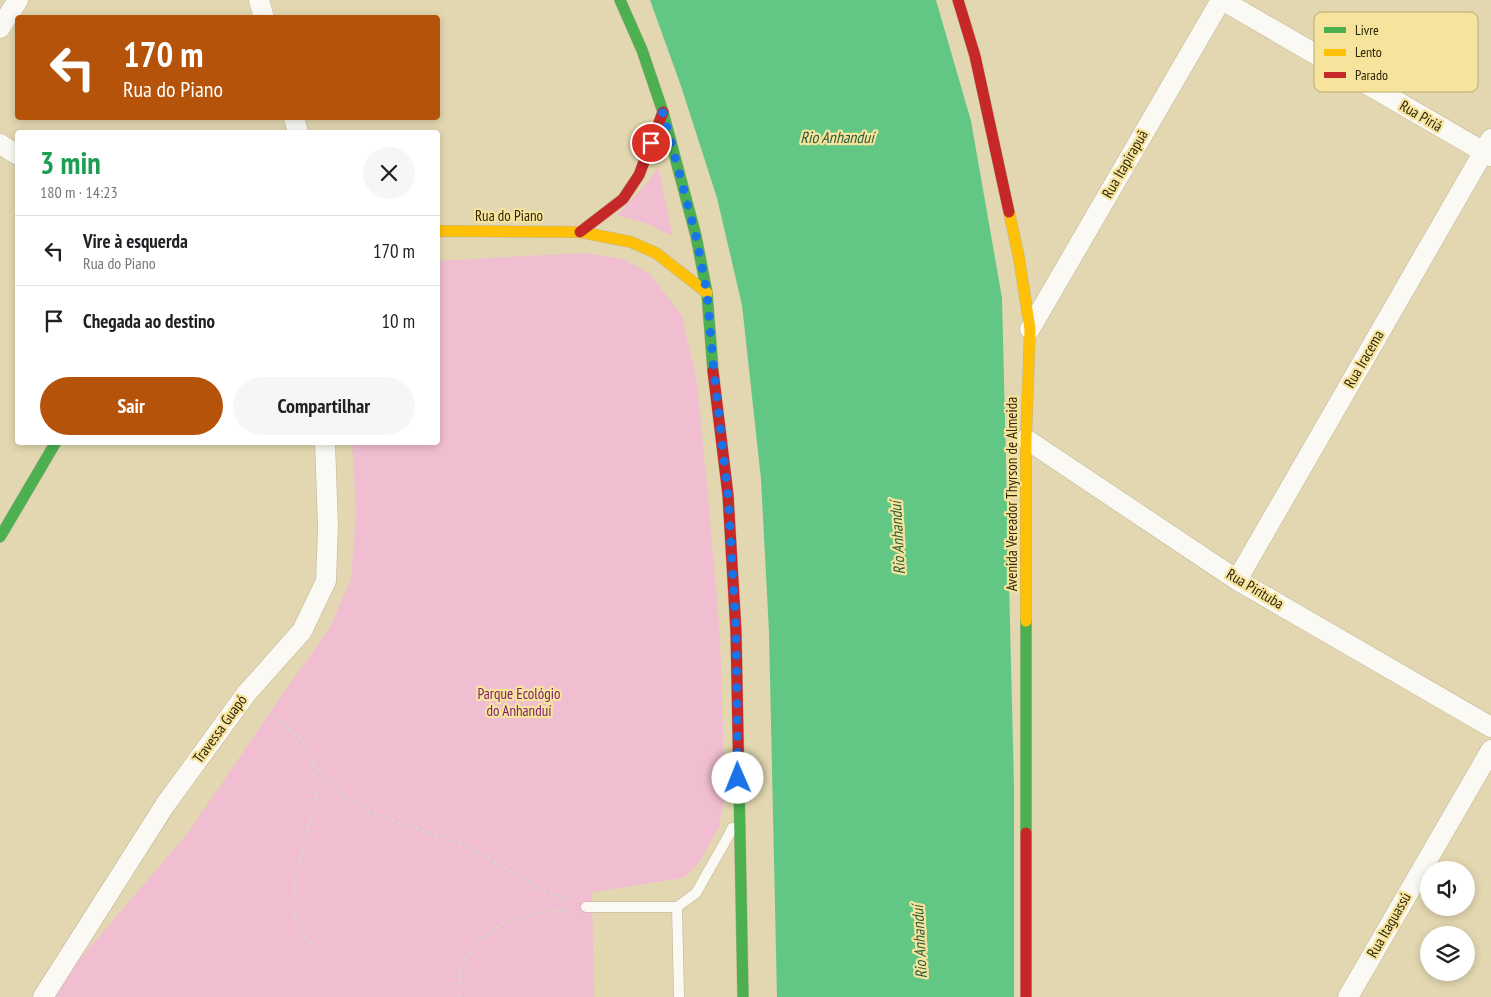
<!DOCTYPE html>
<html lang="pt">
<meta charset="utf-8">
<style>
:root{--surface:#fff;--page:#f6f6f6;--text:#202124;--muted:#757577;--line:#e0e0e0;--accent:#b45309}
body{margin:0;font-family:"PT Sans Narrow",sans-serif;background:var(--page);color:var(--text);height:100vh;display:flex;flex-direction:column;font-size:19px;white-space:nowrap}
*{box-sizing:border-box;margin:0}
p{font-size:16px;color:var(--muted)}
.icon{flex:none;width:28px;height:28px;fill:none;stroke:currentColor;stroke-width:2;stroke-linecap:round;stroke-linejoin:round}
.map{position:relative;flex:1;overflow:hidden}
.drawer{position:absolute;left:15px;top:130px;width:425px;height:315px;display:flex;flex-direction:column;background:var(--surface);border-radius:5px;box-shadow:0 2px 8px #0003}
.drawer>*{flex:none}
.hud{position:absolute;left:15px;top:15px;width:425px;height:105px;border-radius:5px;box-shadow:0 2px 8px #0003;background:#b45309;color:#fff;overflow:hidden}
.tools{position:absolute;left:1420px;top:861px;display:grid;gap:10px}
.tools a{display:grid;place-items:center;width:55px;height:55px;border-radius:50%;background:var(--surface);box-shadow:0 2px 8px #0003;font-size:25px}
.pin{position:absolute;display:grid;place-items:center;width:42px;height:42px;color:#fff;margin:-21px;border:2px solid #fff;border-radius:50%;box-shadow:0 1px 5px #0007}
.me{position:absolute;width:55px;margin:-28px;rotate:359deg;stroke-linejoin:round;filter:drop-shadow(0 0 4px #0008)}
.turn{display:flex;align-items:center;gap:18px;height:105px;padding:0 25px;font-size:22px}
.turn .icon{width:65px;height:65px;stroke-width:2.5}
.turn b{display:block;font-size:35px;line-height:42px}
.round{display:grid;place-items:center;flex:none;width:52px;height:52px;border-radius:26px;background:var(--page)}
.headline{display:flex;align-items:center;justify-content:space-between;height:85px;padding:0 25px}
h1{font-size:30px;font-weight:800;line-height:38px;color:#1e9e55}
.button{display:flex;gap:10px;margin-top:auto;padding:10px 25px}
.button a{flex:1;height:58px;border-radius:30px;background:var(--accent);color:#fff;font-size:20px;font-weight:800;line-height:58px;text-align:center}
.button a+a{background:var(--page);color:var(--text)}
ul{padding:0;list-style:none}
li{display:flex;align-items:center;gap:15px;height:70px;padding:0 25px;border-top:1px solid var(--line)}
li div{flex:1}
li b{display:block;font-size:19px}
li em{font-style:normal}
.map>svg:first-child{display:block}
.green{fill:#f0bed0}
.water{fill:#62c784}
.lines{fill:none;stroke-linecap:round;stroke-linejoin:round}
.lane-casing{stroke:#beb596;stroke-width:11}
.street-casing{stroke:#beb596;stroke-width:21}
.fast-casing{stroke:#beb596;stroke-width:12}
.slow-casing{stroke:#beb596;stroke-width:12}
.jam-casing{stroke:#beb596;stroke-width:12}
.path{stroke:#d9d4c8;stroke-width:3;stroke-dasharray:2.5 4;stroke-linecap:butt}
.lane{stroke:#fbf9f3;stroke-width:10}
.street{stroke:#fbf9f3;stroke-width:20}
.fast{stroke:#4caf50;stroke-width:11}
.slow{stroke:#ffc107;stroke-width:11}
.jam{stroke:#c62828;stroke-width:11}
.route{stroke:#1a73e8;stroke-width:9;stroke-dasharray:0 16.2}
.labels{text-anchor:middle;stroke-width:4.5;stroke-linejoin:round;paint-order:stroke}
.street-label{font-size:15px;fill:#2e2609;stroke:#f6e39c}
.park-label{font-size:15px;fill:#7e2070;stroke:#f6e39c}
.water-label{font-size:16px;font-style:italic;fill:#275b3b;stroke:#f6e39c}
.key{fill:#f6e39c;stroke:#baaa70;stroke-width:1}
.key-label{font-size:14px;fill:#2e2609}
</style>
<div class="map">
<svg width="1491" height="997" viewBox="0 0 1491 997">
<rect width="100%" height="100%" fill="#e2d7b0"/>
<!-- green -->
<path class="green" d="M658,167L673,236L645,223L617,215L649,181Z
M582,253L623,259L650,274L682,316L697,382L708,497L720,635L725,797L719,827L699,863L683,878L592,892L594,997H47L188,833L279,699L329,629L351,579L356,511L352,443L438,442V261Z"/>
<!-- water -->
<path class="water" d="M650,0H936L971,121L1002,298L1014,786V997H777L769,632L761,479L742,305L717,198L681,86Z"/>
<g class="lines">
<!-- lane casing -->
<g class="lane-casing">
<path id="lane" d="M586,907H677L696,893L730,833L732,828
M677,907L679,997"/>
</g>
<!-- street casing -->
<g class="street-casing">
<path id="street" d="M259,0L264,18
M1222,0L1491,156
M0,28L18,0
M294,118L298,132
M0,144L18,155
M1030,329L1221,0
M1026,439L1237,580L1491,727
M1237,580L1491,139
M43,997L165,805L246,694L302,631L326,581L328,526L325,442
M1348,997L1491,750"/>
</g>
<!-- fast casing -->
<g class="fast-casing">
<path id="fast" d="M620,0L642,50L663,112L696,236L707,293L713,371
M0,537L56,442
M1026,621V833
M739,785L743,997"/>
</g>
<!-- slow casing -->
<g class="slow-casing">
<path id="slow" d="M1009,212L1019,258L1030,329L1026,439V621
M438,231L580,232L631,242L656,253L707,293"/>
</g>
<!-- jam casing -->
<g class="jam-casing">
<path id="jam" d="M958,0L975,56L1009,212
M580,232L623,199L639,175L663,112
M713,371L728,495L736,632L739,785
M1026,833V997"/>
</g>
<!-- path -->
<path class="path" d="M264,708L300,738L314,764L315,802L294,883V916L313,949
M314,764L339,792L369,812L469,847L542,890L569,900
M459,997V974L476,942L505,922L542,912L568,909"/>
<!-- lane -->
<use href="#lane" class="lane"/>
<!-- street -->
<use href="#street" class="street"/>
<!-- fast -->
<use href="#fast" class="fast"/>
<!-- slow -->
<use href="#slow" class="slow"/>
<!-- jam -->
<use href="#jam" class="jam"/>
</g>
<g class="lines">
<!-- route -->
<path class="route" d="M651,143L663,112L696,236L707,293L714,373L728,494L736,632L738,778"/>
</g>
<g class="labels">
<!-- street labels -->
<g class="street-label">
<text transform="translate(1421 116) rotate(30)" y="5">Rua Piriá</text>
<text transform="translate(1125 164) rotate(-60)" y="5">Rua Itapirapuã</text>
<text x="509" y="221">Rua do Piano</text>
<text transform="translate(1364 359) rotate(-60)" y="5">Rua Iracema</text>
<text transform="translate(1012 494) rotate(-90)" y="5">Avenida Vereador Thyrson de Almeida</text>
<text transform="translate(1255 589) rotate(31)" y="5">Rua Pirituba</text>
<text transform="translate(220 729) rotate(-54)" y="5">Travessa Guapó</text>
<text transform="translate(1389 925) rotate(-60)" y="5">Rua Itaguassú</text>
</g>
<!-- park labels -->
<g class="park-label">
<text x="519" y="699">Parque Ecológio<tspan x="519" dy="17">do Anhanduí</tspan></text>
</g>
<!-- water labels -->
<g class="water-label">
<text x="837" y="143">Rio Anhanduí</text>
<text transform="translate(897 538) rotate(-93)" y="6">Rio Anhanduí</text>
<text transform="translate(919 942) rotate(-93)" y="6">Rio Anhanduí</text>
</g>
</g>
<!-- legend -->
<rect x="1314" y="12" width="164" height="80" rx="8" class="key"/>
<rect x="1324" y="27" width="22" height="6" fill="#4caf50"/>
<rect x="1324" y="49" width="22" height="7" fill="#ffc107"/>
<rect x="1324" y="72" width="22" height="6" fill="#c62828"/>
<g class="key-label">
<text x="1355" y="35">Livre</text>
<text x="1355" y="57">Lento</text>
<text x="1355" y="80">Parado</text>
</g>
</svg>
<div class="tools">
<a><svg class="icon" aria-label="sound" viewBox="0 0 24 24"><path d="M4 9h4l5-4v14l-5-4H4zM17 9q2 3 0 6"/></svg></a>
<a><svg class="icon" aria-label="layers" viewBox="0 0 24 24"><path d="M12 4l9 5-9 5-9-5zM3 14l9 5 9-5"/></svg></a>
</div>
<div class="pin" style="left:651px;top:143px;background:#d93025"><svg class="icon" aria-label="arrive" viewBox="0 0 24 24"><path d="M6 21V4h12l-3 4 3 4H6"/></svg></div>
<svg class="me" style="left:738px;top:778px" viewBox="-20 -20 40 40"><circle r="19" fill="#fff"/><path d="M0-13L10 11 0 6-10 11z" fill="#1a73e8"/></svg>
<div class="hud">
<div class="turn"><svg class="icon" aria-label="left" viewBox="0 0 24 24"><path d="M17 20v-9H6M10 6l-5 5 5 5"/></svg><div><b>170 m</b>Rua do Piano</div></div>
</div>
<section class="drawer">
<div class="headline"><div><h1>3 min</h1><p>180 m · 14:23</p></div><a class="round"><svg class="icon" aria-label="close" viewBox="0 0 24 24"><path d="M6 6l12 12M18 6L6 18"/></svg></a></div>
<ul>
<li><svg class="icon" aria-label="left" viewBox="0 0 24 24"><path d="M17 20v-9H6M10 6l-5 5 5 5"/></svg><div><b>Vire à esquerda</b><p>Rua do Piano</p></div><em>170 m</em></li>
<li><svg class="icon" aria-label="arrive" viewBox="0 0 24 24"><path d="M6 21V4h12l-3 4 3 4H6"/></svg><div><b>Chegada ao destino</b></div><em>10 m</em></li>
</ul>
<div class="button"><a>Sair</a><a>Compartilhar</a></div>
</section>
</div>
